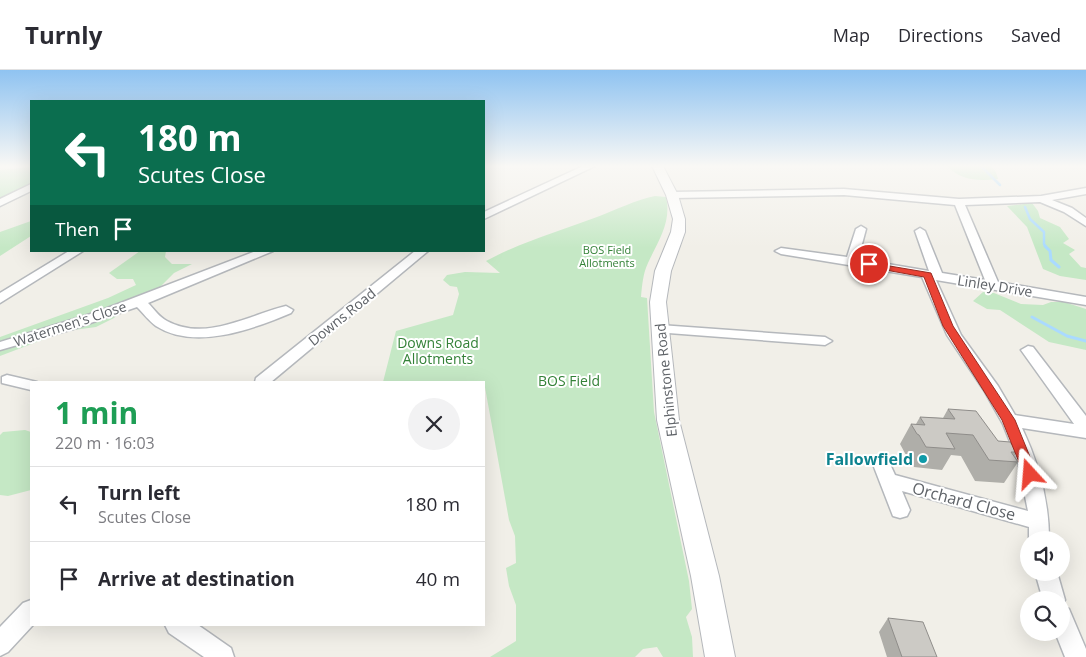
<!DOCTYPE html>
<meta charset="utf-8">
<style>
:root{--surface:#fff;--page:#f2f2f3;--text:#2b2b33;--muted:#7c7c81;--line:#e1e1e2}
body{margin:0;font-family:"Open Sans",sans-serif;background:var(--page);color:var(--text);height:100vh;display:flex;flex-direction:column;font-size:19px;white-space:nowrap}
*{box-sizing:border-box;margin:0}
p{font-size:16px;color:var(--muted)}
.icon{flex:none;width:28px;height:28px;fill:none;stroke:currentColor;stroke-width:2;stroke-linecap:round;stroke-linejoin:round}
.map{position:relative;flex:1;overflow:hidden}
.drawer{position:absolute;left:30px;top:311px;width:455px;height:245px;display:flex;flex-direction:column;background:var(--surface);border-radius:0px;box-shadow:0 5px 20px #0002}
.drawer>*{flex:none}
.banner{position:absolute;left:30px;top:30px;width:455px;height:152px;border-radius:0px;box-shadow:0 5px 20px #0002;background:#0b6e4f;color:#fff;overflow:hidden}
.controls{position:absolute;left:1020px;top:461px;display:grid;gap:10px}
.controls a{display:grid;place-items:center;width:50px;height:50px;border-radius:50%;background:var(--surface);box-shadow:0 5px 20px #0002;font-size:25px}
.pin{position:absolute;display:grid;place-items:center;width:42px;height:42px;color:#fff;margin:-21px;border:2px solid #fff;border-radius:50%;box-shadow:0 1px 5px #0007}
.me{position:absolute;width:55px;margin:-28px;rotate:341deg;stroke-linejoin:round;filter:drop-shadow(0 0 4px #0008)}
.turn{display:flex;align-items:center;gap:18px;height:105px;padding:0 25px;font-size:22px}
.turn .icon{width:65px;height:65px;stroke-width:2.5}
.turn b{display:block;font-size:35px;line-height:42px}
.then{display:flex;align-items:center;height:48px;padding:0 25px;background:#0003;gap:10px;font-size:19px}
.round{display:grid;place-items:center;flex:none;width:52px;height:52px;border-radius:26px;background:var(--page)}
.overview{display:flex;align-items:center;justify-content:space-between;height:85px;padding:0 25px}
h1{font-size:30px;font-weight:700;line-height:38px;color:#1e9e55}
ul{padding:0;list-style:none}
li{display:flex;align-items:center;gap:15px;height:75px;padding:0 25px;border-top:1px solid var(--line)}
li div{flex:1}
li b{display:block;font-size:19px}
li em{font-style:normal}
header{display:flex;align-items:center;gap:30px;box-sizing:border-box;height:70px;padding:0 25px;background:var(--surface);border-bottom:1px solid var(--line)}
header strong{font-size:24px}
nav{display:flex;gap:28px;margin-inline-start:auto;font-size:18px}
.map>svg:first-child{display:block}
.green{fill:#c5e8c5}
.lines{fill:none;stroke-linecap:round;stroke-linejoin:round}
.stream-far1{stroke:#aadaff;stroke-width:2.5}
.stream{stroke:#aadaff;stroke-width:3}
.minor-casing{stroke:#b5b8bc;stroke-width:3}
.tertiary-casing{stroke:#b5b8bc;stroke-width:2}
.minor{fill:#fff;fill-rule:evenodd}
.tertiary{fill:#fff;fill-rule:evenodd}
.wall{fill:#afaea9}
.building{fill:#cccac5;stroke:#8f8d8a}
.route{fill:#ea4335;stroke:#982c22}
.culture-dot{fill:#0f9aa8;stroke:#fff;stroke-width:2}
.labels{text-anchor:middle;stroke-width:4;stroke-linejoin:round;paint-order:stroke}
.far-park-label{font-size:11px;fill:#348238;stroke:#fff}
.street-label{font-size:14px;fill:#5f6368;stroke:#fff}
.park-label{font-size:14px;fill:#348238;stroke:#fff}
.near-culture-label{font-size:16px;font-weight:bold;fill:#0d838f;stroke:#fff;text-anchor:end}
.near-street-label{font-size:16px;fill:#5f6368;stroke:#fff}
</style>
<header>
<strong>Turnly</strong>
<nav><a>Map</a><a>Directions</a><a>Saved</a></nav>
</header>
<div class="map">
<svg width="1086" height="587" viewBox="0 0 1086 587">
<rect width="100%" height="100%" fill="#f1efe8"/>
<!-- green -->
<path class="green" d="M947,96H991L996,102L998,109C979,111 961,111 947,96Z
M31,97V115L0,130V100Z
M655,126L666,127C672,152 658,171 648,193C643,203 642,216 641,227L647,228L654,342L689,511L692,539L686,547L692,567L693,587H663L657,577L643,579L635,587H490L516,571V535L509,516L506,498L516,493L515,466L509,450L484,312L479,311L383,312L396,261L453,245L459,224L457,217L450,216L443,210L447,205L465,202L500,203L486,191C521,172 560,161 597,147C616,140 635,130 655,126Z
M1032,133L1038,141L1040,148L1060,157L1069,169L1063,173L1075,180L1069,184L1081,197L1086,198V210L1060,206L1043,199L1027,157L1007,136Z
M31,151V166L0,186V162Z
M140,181H166L165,187L172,194H192L174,203L159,218L132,232L114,248L96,257L66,261L0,286V267L108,228L136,215L133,209H117L109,203Z
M983,222L994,223L1021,234L1043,235L1051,232H1064L1086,239V280L1049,272L1000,240L987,239L973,231Z
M25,360L31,362V420L8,426L0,425V365L3,362Z"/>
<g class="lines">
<!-- stream-far1 -->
<path class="stream-far1" d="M981,96L1000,115
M1025,137L1030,149L1044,162V174L1046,177"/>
<!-- stream -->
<path class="stream" d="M1045,176L1050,181L1051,190L1059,197
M1032,247L1067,266L1086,271"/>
<!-- minor casing -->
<g class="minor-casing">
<path id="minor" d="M583,96H595L484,149V142Z
M31,114V121L0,136V129Z
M1086,118V124L1052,130L1072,138L1086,148V156L1064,142L1040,132L965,135L998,212L1086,227V235L936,210L961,265L998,316L1015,345L1074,354L1021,280L1028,276L1033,277L1086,346V368L1022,358C1039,394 1049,430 1049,470H1029V457L902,421L910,440L907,446L900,448L893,446L874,397L877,392L883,390L889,392L895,405L1028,441L1018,392L1003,354L985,322L947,265L922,207L781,184L775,181L781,178L847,187L856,159L861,156L866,159L858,189L929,201L915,161L920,158L925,161L942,203L985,210L955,135L844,125L672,128L667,125L672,122L844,119L959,129L1041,126Z
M69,181H83L0,233V223Z
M256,181H273L148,233C154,239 159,247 167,251C206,272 249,245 286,236L293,240L291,243C253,259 195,281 156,256C149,251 143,243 137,237L73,259L0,280V272L97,242Z
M415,181H428L271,312H255L256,308Z
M660,255L825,267L832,271L825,275L655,262L653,259L655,256Z
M7,305L37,312H31V320L2,313V307Z
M1035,502H1057L1065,530L1062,537L1069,539L1086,579V587H1065L1055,562H1061V530H1043Z
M31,530V555H33L8,582L0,586V557L23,533Z
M165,555H198L231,578L234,587H204L169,563Z"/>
</g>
<!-- tertiary casing -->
<g class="tertiary-casing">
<path id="tertiary" d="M652,96H663L678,125L685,149V162L671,201L666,232L679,350L719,506L735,587H705L691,506L657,350L650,232L655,201L671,162L673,149L666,125Z"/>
</g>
<!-- minor -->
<use href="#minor" class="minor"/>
<!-- tertiary -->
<use href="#tertiary" class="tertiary"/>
</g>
<!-- wall -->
<path class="wall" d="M948,339L998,371L1017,382L1014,386L1018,392L1004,413L975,411L961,386L951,385L942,400L914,397L908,385H906L900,374L911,354H916L920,347L943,348Z
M888,548L937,587H887L879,562Z"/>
<!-- building -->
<path class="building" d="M948,339L976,341L998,371L1010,372L1017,382H1011L1018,392L989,390L973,365L946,363L955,379L926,377L919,365L917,364L911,354L925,355L920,347L955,349Z
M888,548L923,552L937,587H902Z"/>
<!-- sky -->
<linearGradient id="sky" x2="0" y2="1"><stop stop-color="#8fc3f1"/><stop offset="0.54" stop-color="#f9f8f5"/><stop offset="1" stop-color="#f9f8f5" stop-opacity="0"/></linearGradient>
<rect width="1086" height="178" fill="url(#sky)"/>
<!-- route -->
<path class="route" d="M866,192L931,203L953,256L1015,350L1037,404L1035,407H1025L1002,350L943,256L924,207L869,197L865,194Z"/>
<!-- markers -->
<circle class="culture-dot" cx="923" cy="389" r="5"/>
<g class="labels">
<!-- far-park labels -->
<g class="far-park-label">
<text x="607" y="184">BOS Field<tspan x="607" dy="13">Allotments</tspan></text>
</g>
<!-- street labels -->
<g class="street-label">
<text transform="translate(995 216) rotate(9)" y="5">Linley Drive</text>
<text transform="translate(342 247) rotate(-39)" y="5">Downs Road</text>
<text transform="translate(70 254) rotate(-18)" y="5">Watermen's Close</text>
<text transform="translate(666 310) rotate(-96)" y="5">Elphinstone Road</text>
</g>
<!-- park labels -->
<g class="park-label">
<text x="438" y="278">Downs Road<tspan x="438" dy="16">Allotments</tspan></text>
<text x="569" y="316">BOS Field</text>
</g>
<!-- near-culture labels -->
<g class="near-culture-label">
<text x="913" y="395">Fallowfield</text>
</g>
<!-- near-street labels -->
<g class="near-street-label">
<text transform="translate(964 431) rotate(15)" y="6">Orchard Close</text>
</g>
</g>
</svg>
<div class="controls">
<a><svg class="icon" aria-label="sound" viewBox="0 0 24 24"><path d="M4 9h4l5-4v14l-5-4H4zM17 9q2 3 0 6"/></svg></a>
<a><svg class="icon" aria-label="search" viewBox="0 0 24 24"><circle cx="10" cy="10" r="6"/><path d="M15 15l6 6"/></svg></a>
</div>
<div class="pin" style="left:869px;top:194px;background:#d93025"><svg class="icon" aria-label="arrive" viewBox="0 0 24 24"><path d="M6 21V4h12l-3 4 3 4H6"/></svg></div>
<svg class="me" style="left:1030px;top:404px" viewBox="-20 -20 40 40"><path d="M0-17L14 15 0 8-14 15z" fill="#ea4335" stroke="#fff" stroke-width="4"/></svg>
<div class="banner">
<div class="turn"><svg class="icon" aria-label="left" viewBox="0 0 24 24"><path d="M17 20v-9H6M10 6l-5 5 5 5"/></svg><div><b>180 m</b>Scutes Close</div></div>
<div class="then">Then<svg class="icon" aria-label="arrive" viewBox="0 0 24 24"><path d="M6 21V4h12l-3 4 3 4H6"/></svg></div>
</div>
<section class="drawer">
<div class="overview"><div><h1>1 min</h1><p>220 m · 16:03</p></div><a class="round"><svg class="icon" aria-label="close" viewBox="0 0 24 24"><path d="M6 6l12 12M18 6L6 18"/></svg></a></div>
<ul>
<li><svg class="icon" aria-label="left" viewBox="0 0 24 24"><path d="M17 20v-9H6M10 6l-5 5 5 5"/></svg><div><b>Turn left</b><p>Scutes Close</p></div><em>180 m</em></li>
<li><svg class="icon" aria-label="arrive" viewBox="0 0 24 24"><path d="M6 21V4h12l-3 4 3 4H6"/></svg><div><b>Arrive at destination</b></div><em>40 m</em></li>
</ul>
</section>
</div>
